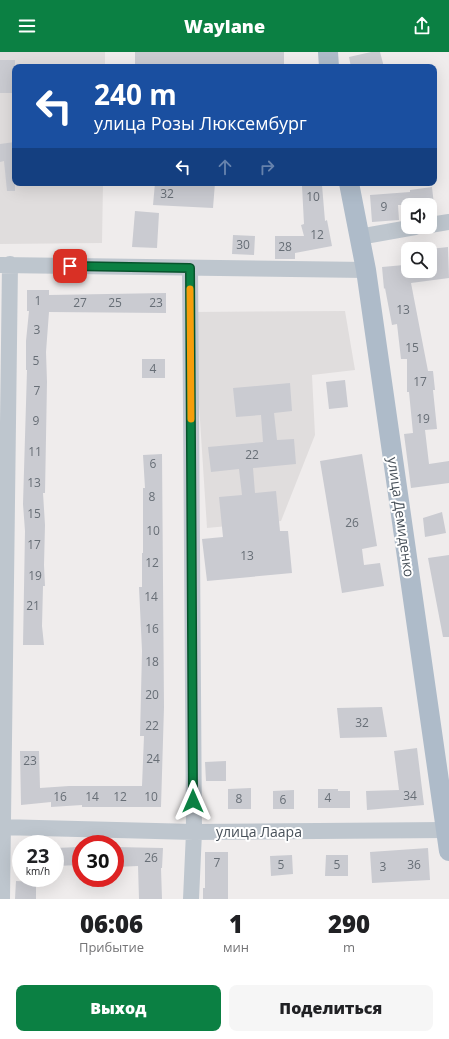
<!DOCTYPE html>
<html lang="ru">
<meta charset="utf-8">
<style>
:root{--surface:#fff;--page:#f6f6f6;--text:#202124;--muted:#757577;--accent:#0b8043}
body{margin:0;font-family:"Open Sans",sans-serif;background:var(--page);color:var(--text);height:100vh;display:flex;flex-direction:column;font-size:15px;white-space:nowrap}
*{box-sizing:border-box;margin:0}
p{font-size:13px;color:var(--muted)}
.icon{flex:none;width:22px;height:22px;fill:none;stroke:currentColor;stroke-width:2;stroke-linecap:round;stroke-linejoin:round}
.map{position:relative;height:847px;overflow:hidden}
.sheet{display:flex;flex-direction:column;background:var(--surface);flex:1}
.sheet>*{flex:none}
.banner{position:absolute;left:12px;top:12px;width:425px;height:122px;border-radius:8px;box-shadow:0 4px 16px #0002;background:#1a4fa0;color:#fff;overflow:hidden}
.controls{position:absolute;left:401px;top:146px;display:grid;gap:8px}
.controls a{display:grid;place-items:center;width:36px;height:36px;border-radius:8px;background:var(--surface);box-shadow:0 4px 16px #0002;font-size:20px}
.speed{position:absolute;left:12px;top:783px;display:flex;gap:8px;font-size:20px;font-weight:700;text-align:center}
.speed>*{display:grid;place-content:center;width:52px;height:52px;border-radius:50%;background:var(--surface);box-shadow:0 4px 16px #0002;line-height:1}
.speed small{font-size:10px;font-weight:400}
.speed .limit{border:6px solid #d22;background:#fff;color:#111}
.pin{position:absolute;display:grid;place-items:center;width:34px;height:34px;color:#fff;margin:-17px;border-radius:8px;box-shadow:0 2px 6px #0006}
.me{position:absolute;width:44px;margin:-22px;rotate:0deg;stroke-linejoin:round;filter:drop-shadow(0 0 3px #0008)}
.turn{display:flex;align-items:center;gap:14px;height:84px;padding:0 16px;font-size:18px}
.turn .icon{width:52px;height:52px;stroke-width:2.5}
.turn b{display:block;font-size:28px;line-height:34px}
.lanes{display:flex;align-items:center;height:38px;padding:0 16px;background:#0003;justify-content:center;gap:20px;direction:ltr}
.lanes .off{opacity:.35}
.eta{display:flex;justify-content:space-evenly;align-items:center;height:68px;text-align:center}
.eta b{font-size:24px;font-weight:800;line-height:28px}
.action{display:flex;gap:8px;margin-top:auto;padding:8px 16px}
.action a{flex:1;height:46px;border-radius:8px;background:var(--accent);color:#fff;font-size:16px;font-weight:800;line-height:46px;text-align:center}
.action a+a{background:var(--page);color:var(--text)}
header{display:flex;justify-content:space-between;align-items:center;height:52px;padding:0 16px;background:var(--accent);color:#fff;font-size:18px;font-weight:800}
.map>svg:first-child{display:block}
.education{fill:#e0dddd}
.building{fill:#cacbd1}
.lines{fill:none;stroke-linecap:round;stroke-linejoin:round}
.minor{stroke:#bec6ce;stroke-width:16}
.major{stroke:#aebbc9;stroke-width:20}
.route-casing{stroke:#07532c;stroke-width:10}
.route{stroke:#0b8043;stroke-width:7}
.slow{stroke:#f59e0b;stroke-width:7}
.labels{text-anchor:middle;stroke-width:4;stroke-linejoin:round;paint-order:stroke}
.number-label{font-size:12px;fill:#676e76}
.street-label{font-size:14px;fill:#464f58;stroke:#fff}
</style>
<header><svg class="icon" aria-label="menu" viewBox="0 0 24 24"><path d="M4 6h16M4 12h16M4 18h16"/></svg>Waylane<svg class="icon" aria-label="share" viewBox="0 0 24 24"><path d="M12 15V3M7 8l5-5 5 5M5 13v7h14v-7"/></svg></header>
<div class="map">
<svg width="449" height="847" viewBox="0 0 449 847">
<rect width="100%" height="100%" fill="#efecec"/>
<!-- education -->
<path class="education" d="M0,0H105V15H15V131H103L102,191L0,192Z
M345,259L355,318L312,323L315,383L281,469L207,476L193,260Z"/>
<!-- building -->
<path class="building" d="M135,0H284V15H135Z
M371,0H380L384,15H351L349,5Z
M0,8H15V41H0Z
M15,90V139H7L4,109L0,110V92Z
M155,131H215L213,156L153,153Z
M322,133L325,169L327,168L332,194L295,201V207H275V184H304L301,173L304,172L302,134Z
M432,135L434,153H398L399,168L372,170L370,143L410,140V138Z
M135,159L159,161L157,196L132,195Z
M233,183L255,184L254,203L232,202Z
M448,195L449,226L411,231L428,319H433L435,338H433L437,377L425,378L429,412L449,409V431L411,436L404,382L413,381L409,340H407V307H401L397,272L392,273L385,236L384,237L382,215L404,213L405,219H430V197Z
M27,238H49V243L166,241V261L49,260L46,300L47,330L45,441H43L45,473L44,513L45,534H43L42,574L44,593H23L25,479L23,452L27,318H26V289L29,259H27Z
M142,307H165V326H142Z
M345,328L348,355L329,357L326,330Z
M290,331L292,359L274,361L277,388L294,387L296,412L253,416L255,441L276,439L280,479H288L292,521L207,529L202,487L223,485L219,445L242,443L239,417L211,420L208,395L263,390L261,363L236,365L233,336Z
M162,402L164,655L161,755H82V753L51,755V750L21,753L20,699H39L40,736L69,734H142L144,684H140L142,599L139,535H142V501H143V436H145L143,403Z
M362,402L377,494L362,497L364,513L380,511L384,534L342,541L320,409Z
M442,460L446,481L425,485L423,466Z
M449,503V585H443L428,506Z
M382,655L387,685L340,686L337,656Z
M417,696L424,753L367,758L366,739L399,738L394,699Z
M226,709V729H206L205,710Z
M251,736V757H228V737Z
M318,737H338V739H350V756H318Z
M294,738V757H273V739Z
M79,795V813L56,814V796Z
M115,795L163,796L162,816H161L162,847H139L138,814L115,815Z
M428,796L430,828L372,831L370,800Z
M205,800H228V847H203V836H205Z
M292,803L293,822L271,824L270,804Z
M326,803H348V824H325Z
M16,829L36,830V847H15Z"/>
<g class="lines">
<!-- minor -->
<path class="minor" d="M430,173L449,170
M359,185L415,175
M1,213L366,218
M190,216L194,780L191,847
M0,775L194,780L446,778
M2,847L10,212"/>
<!-- major -->
<path class="major" d="M328,0L329,15
M349,131L366,218L449,799"/>
</g>
<g class="lines">
<!-- route casing -->
<g class="route-casing">
<path id="route" d="M70,214L190,216L193,749"/>
</g>
<!-- route -->
<use href="#route" class="route"/>
<!-- slow -->
<path class="slow" d="M190,237L191,367"/>
</g>
<g class="labels">
<!-- number labels -->
<g class="number-label">
<text x="167" y="146">32</text>
<text x="313" y="149">10</text>
<text x="384" y="159">9</text>
<text x="317" y="187">12</text>
<text x="243" y="197">30</text>
<text x="285" y="199">28</text>
<text x="38" y="253">1</text>
<text x="80" y="255">27</text>
<text x="115" y="255">25</text>
<text x="156" y="255">23</text>
<text x="403" y="262">13</text>
<text x="37" y="282">3</text>
<text x="412" y="300">15</text>
<text x="36" y="313">5</text>
<text x="153" y="321">4</text>
<text x="420" y="334">17</text>
<text x="37" y="343">7</text>
<text x="423" y="371">19</text>
<text x="36" y="373">9</text>
<text x="35" y="404">11</text>
<text x="252" y="407">22</text>
<text x="153" y="416">6</text>
<text x="34" y="435">13</text>
<text x="152" y="449">8</text>
<text x="34" y="466">15</text>
<text x="352" y="475">26</text>
<text x="153" y="483">10</text>
<text x="34" y="497">17</text>
<text x="247" y="508">13</text>
<text x="152" y="515">12</text>
<text x="35" y="528">19</text>
<text x="151" y="549">14</text>
<text x="33" y="558">21</text>
<text x="152" y="581">16</text>
<text x="152" y="614">18</text>
<text x="152" y="647">20</text>
<text x="362" y="675">32</text>
<text x="152" y="678">22</text>
<text x="153" y="711">24</text>
<text x="30" y="713">23</text>
<text x="410" y="748">34</text>
<text x="60" y="749">16</text>
<text x="92" y="749">14</text>
<text x="120" y="749">12</text>
<text x="151" y="749">10</text>
<text x="328" y="750">4</text>
<text x="239" y="751">8</text>
<text x="283" y="752">6</text>
<text x="151" y="810">26</text>
<text x="217" y="815">7</text>
<text x="281" y="817">5</text>
<text x="337" y="817">5</text>
<text x="414" y="817">36</text>
<text x="383" y="819">3</text>
</g>
<!-- street labels -->
<g class="street-label">
<text transform="translate(401 465) rotate(82)" y="5">улица Демиденко</text>
<text x="259" y="785">улица Лаара</text>
</g>
</g>
</svg>
<div class="controls">
<a><svg class="icon" aria-label="sound" viewBox="0 0 24 24"><path d="M4 9h4l5-4v14l-5-4H4zM17 9q2 3 0 6"/></svg></a>
<a><svg class="icon" aria-label="search" viewBox="0 0 24 24"><circle cx="10" cy="10" r="6"/><path d="M15 15l6 6"/></svg></a>
</div>
<div class="speed"><div>23<small>km/h</small></div><div class="limit">30</div></div>
<div class="pin" style="left:70px;top:214px;background:#d93025"><svg class="icon" aria-label="arrive" viewBox="0 0 24 24"><path d="M6 21V4h12l-3 4 3 4H6"/></svg></div>
<svg class="me" style="left:193px;top:749px" viewBox="-20 -20 40 40"><path d="M0-17L14 15 0 8-14 15z" fill="#0b8043" stroke="#fff" stroke-width="4"/></svg>
<div class="banner">
<div class="turn"><svg class="icon" aria-label="left" viewBox="0 0 24 24"><path d="M17 20v-9H6M10 6l-5 5 5 5"/></svg><div><b>240 m</b>улица Розы Люксембург</div></div>
<div class="lanes"><svg class="icon" aria-label="left" viewBox="0 0 24 24"><path d="M17 20v-9H6M10 6l-5 5 5 5"/></svg><svg class="icon off" aria-label="ahead" viewBox="0 0 24 24"><path d="M12 20V5M6 11l6-6 6 6"/></svg><svg class="icon off" aria-label="right" viewBox="0 0 24 24"><path d="M7 20v-9h11M14 6l5 5-5 5"/></svg></div>
</div>
</div>
<section class="sheet">
<div class="eta">
<div><b>06:06</b><p>Прибытие</p></div>
<div><b>1</b><p>мин</p></div>
<div><b>290</b><p>m</p></div>
</div>
<div class="action"><a>Выход</a><a>Поделиться</a></div>
</section>
